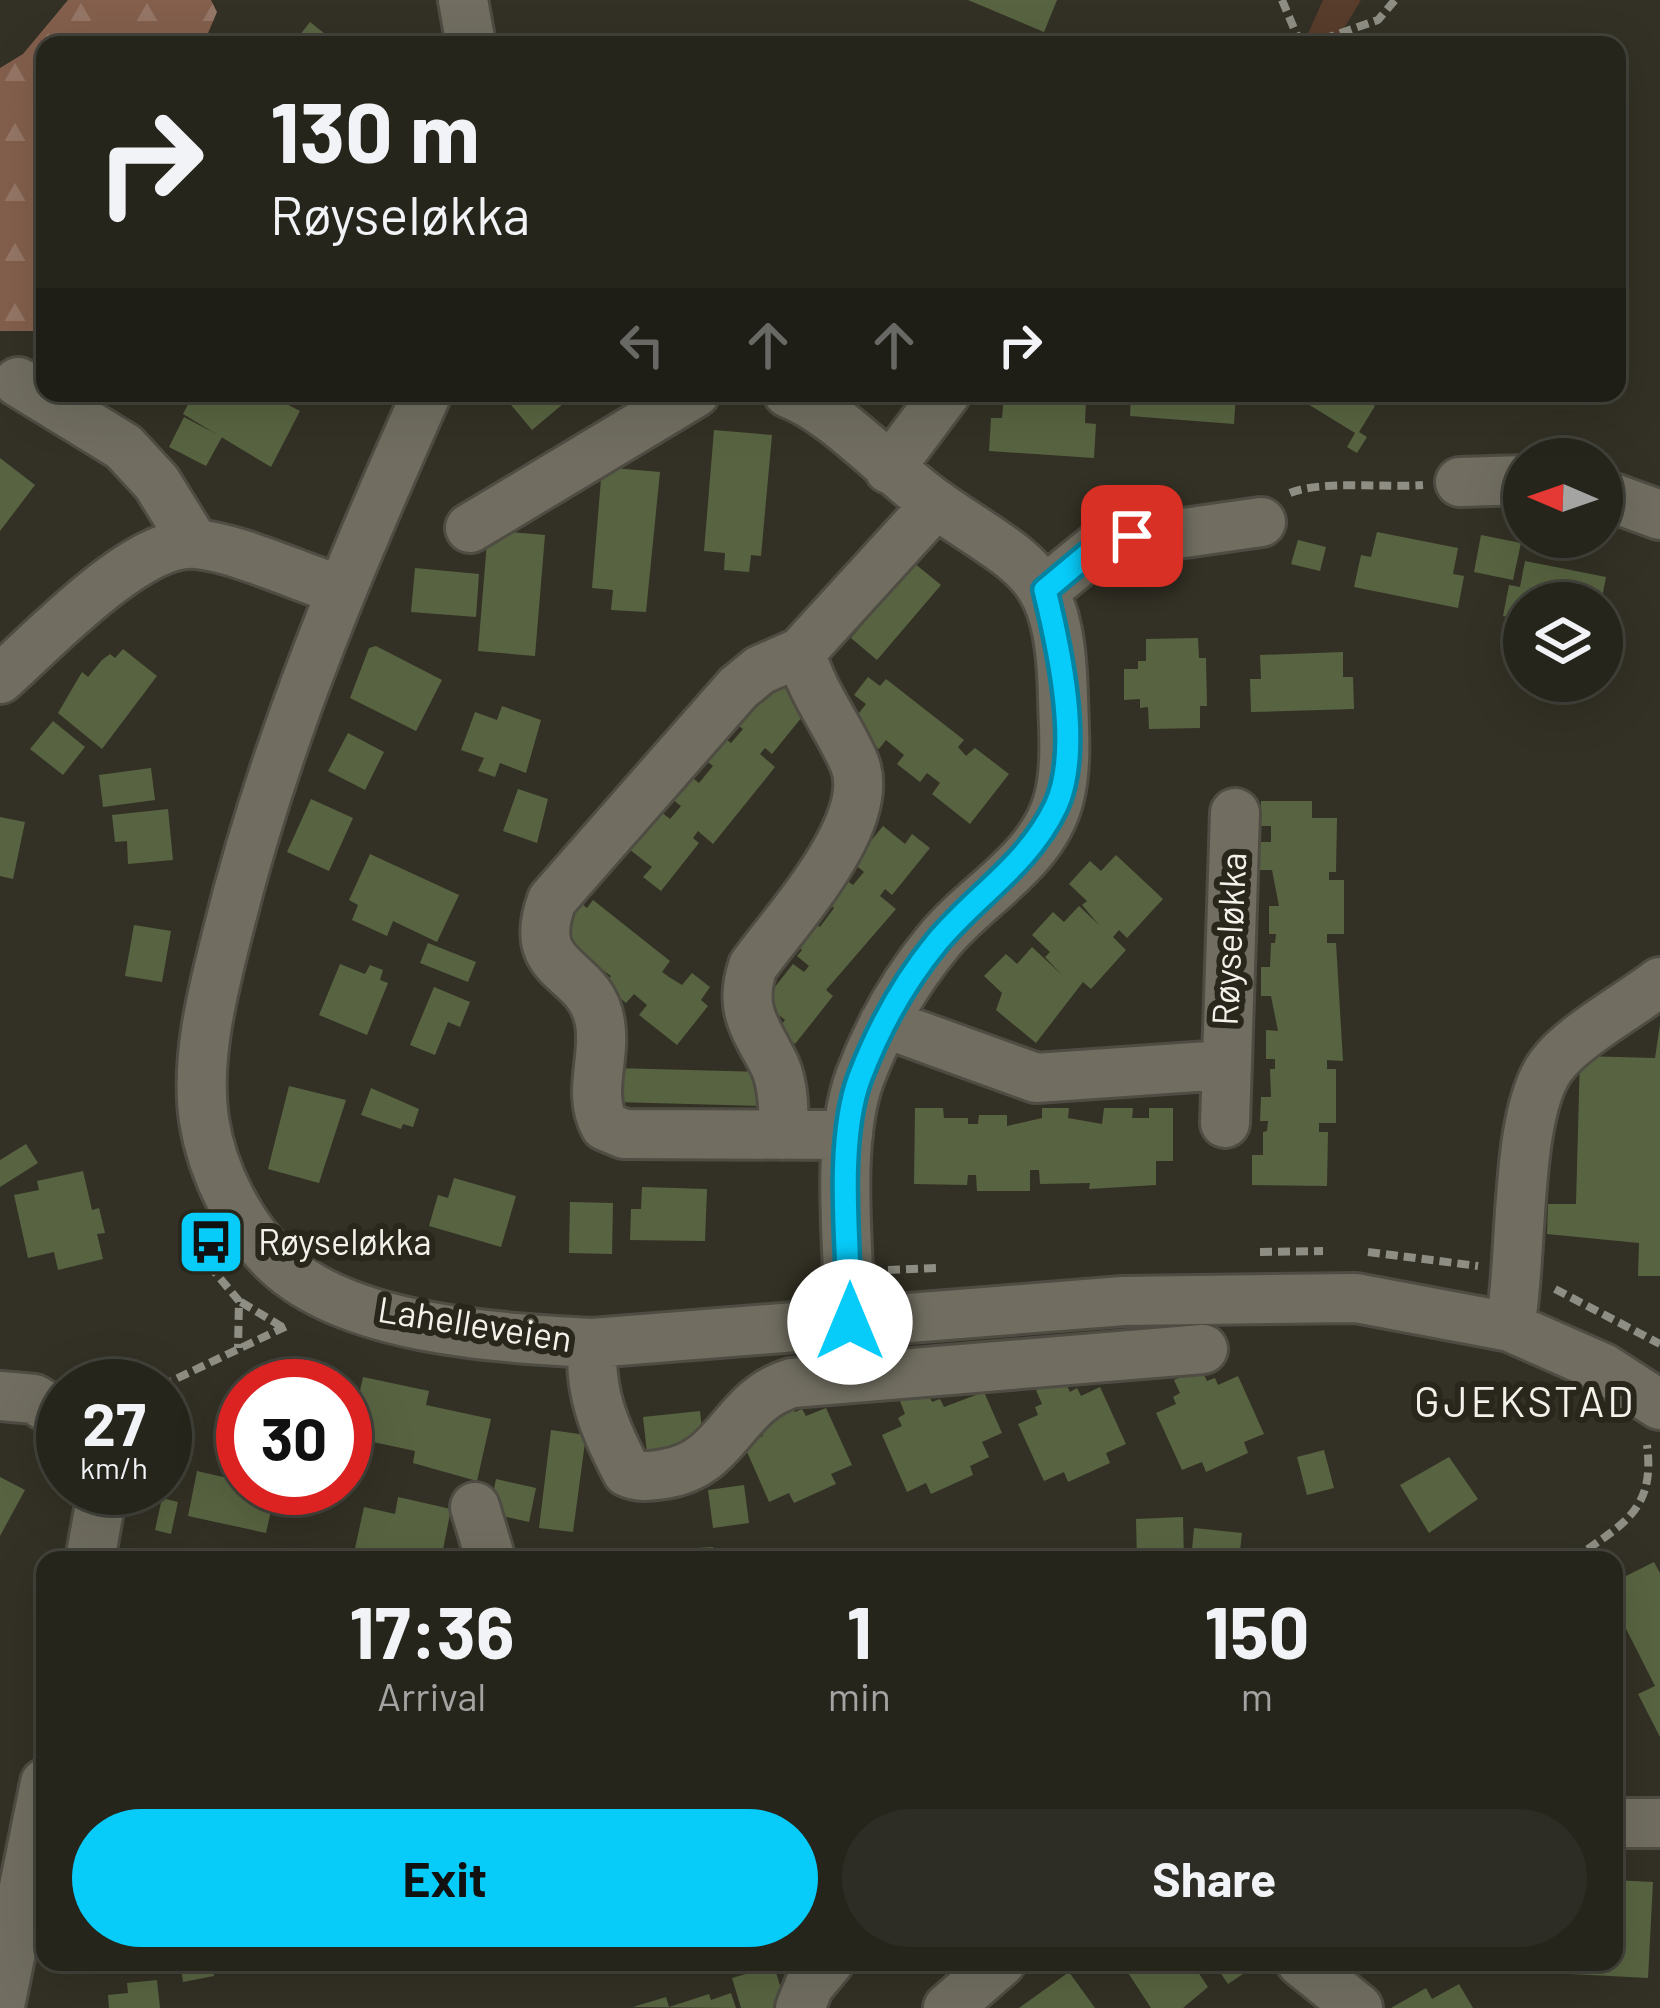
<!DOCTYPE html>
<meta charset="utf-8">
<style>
:root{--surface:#26251c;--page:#2e2d25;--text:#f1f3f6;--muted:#a4a5a3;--line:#42423b;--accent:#07cbf9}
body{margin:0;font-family:Barlow,sans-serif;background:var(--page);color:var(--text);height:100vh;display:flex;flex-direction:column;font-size:45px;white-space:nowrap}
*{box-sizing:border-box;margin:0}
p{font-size:39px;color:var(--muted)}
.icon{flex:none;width:66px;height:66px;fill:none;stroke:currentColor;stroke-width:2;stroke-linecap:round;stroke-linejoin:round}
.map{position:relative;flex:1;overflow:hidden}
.drawer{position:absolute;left:36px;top:1551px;width:1587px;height:420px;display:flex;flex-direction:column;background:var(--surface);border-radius:24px;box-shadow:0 12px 48px #0002,0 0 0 3px var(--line)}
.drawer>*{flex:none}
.top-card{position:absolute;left:36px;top:36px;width:1590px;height:366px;border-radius:24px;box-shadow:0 12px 48px #0002,0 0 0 3px var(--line);background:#26251c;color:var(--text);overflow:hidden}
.needle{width:78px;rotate:272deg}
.tools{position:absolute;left:1503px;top:438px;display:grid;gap:24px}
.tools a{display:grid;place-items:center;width:120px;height:120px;border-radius:50%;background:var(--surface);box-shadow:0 12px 48px #0002,0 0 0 3px var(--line);font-size:60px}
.speed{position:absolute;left:36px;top:1359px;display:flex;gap:24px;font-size:60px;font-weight:700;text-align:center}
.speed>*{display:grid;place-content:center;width:156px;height:156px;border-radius:50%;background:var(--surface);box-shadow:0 12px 48px #0002,0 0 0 3px var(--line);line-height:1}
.speed small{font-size:30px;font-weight:400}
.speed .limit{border:18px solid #d22;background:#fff;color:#111}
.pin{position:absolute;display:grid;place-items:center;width:102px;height:102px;color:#fff;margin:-51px;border-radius:24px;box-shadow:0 6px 18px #0006}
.me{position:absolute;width:132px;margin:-66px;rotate:0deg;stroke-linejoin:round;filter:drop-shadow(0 0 9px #0008)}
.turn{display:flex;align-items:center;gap:42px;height:252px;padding:0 36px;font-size:54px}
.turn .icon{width:156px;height:156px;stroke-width:2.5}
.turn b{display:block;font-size:84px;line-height:102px}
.lanes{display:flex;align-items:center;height:114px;padding:0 36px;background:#0003;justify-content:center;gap:60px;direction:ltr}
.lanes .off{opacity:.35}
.eta{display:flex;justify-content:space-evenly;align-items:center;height:204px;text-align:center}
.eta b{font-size:72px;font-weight:700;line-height:84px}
.action{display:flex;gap:24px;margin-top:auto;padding:24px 36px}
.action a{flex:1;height:138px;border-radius:72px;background:var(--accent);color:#111;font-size:48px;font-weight:700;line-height:138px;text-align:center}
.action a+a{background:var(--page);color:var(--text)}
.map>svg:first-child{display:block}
.green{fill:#583c2c}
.forest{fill:url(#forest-firs)}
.building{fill:#586441}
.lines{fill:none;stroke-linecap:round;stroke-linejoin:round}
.minor-casing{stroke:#4f4d43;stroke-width:54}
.path{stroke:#8f8e84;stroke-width:8;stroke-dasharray:12 6;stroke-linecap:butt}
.minor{stroke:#716e61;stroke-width:48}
.route-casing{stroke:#0584a2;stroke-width:30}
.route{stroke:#07cbf9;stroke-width:21}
.labels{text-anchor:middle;stroke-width:12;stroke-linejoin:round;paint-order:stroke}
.street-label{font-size:36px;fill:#f3f2ea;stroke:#29271c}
.poi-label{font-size:36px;fill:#f3f2ea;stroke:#29271c;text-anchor:start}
.quarter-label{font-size:42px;letter-spacing:3px;fill:#f3f2ea;stroke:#29271c}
</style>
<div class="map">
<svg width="1660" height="2008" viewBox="0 0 1660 2008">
<defs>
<pattern id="forest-firs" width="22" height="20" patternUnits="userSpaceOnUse" patternTransform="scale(3)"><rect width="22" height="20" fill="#835f4c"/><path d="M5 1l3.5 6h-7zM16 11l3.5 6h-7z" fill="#957666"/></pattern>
</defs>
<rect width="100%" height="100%" fill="#333125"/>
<!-- green -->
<path class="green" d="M1323,0H1361L1334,45H1303Z"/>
<!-- forest -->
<path class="forest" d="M68,0H211L217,12L203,45H45V331H0V68L23,54Z"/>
<!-- building -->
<path class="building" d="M968,0H1057L1044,32Z
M310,22L339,45H292Z
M194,393H265L300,411L271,467L183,414Z
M501,393H576L532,430Z
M1131,393H1236L1234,424L1130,416Z
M1290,393H1371L1366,400L1375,406L1359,432L1367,437L1357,453L1347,447L1355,433Z
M1004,394L1086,399L1085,423L1096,424L1094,458L989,451L991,418H1002Z
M184,417L222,437L206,466L169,447Z
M714,430L772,435L761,556L751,555L749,572L724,570L725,553L704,551Z
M0,458L35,485L0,531Z
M602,467L660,472L646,612L611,610L613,590L592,588Z
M488,530L545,535L535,656L478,651Z
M1377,532L1458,548L1453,574L1464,576L1458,608L1354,587L1361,555L1371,557Z
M1481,535L1521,543L1513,580L1474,572Z
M1298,540L1326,547L1320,571L1291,564Z
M1525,561L1606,577L1601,603H1524V620L1503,616L1509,585L1520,587Z
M914,563L941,585L877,660L851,638Z
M415,568L479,574L476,617L411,612Z
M1198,638L1199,658H1206L1207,706H1200V728L1149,729L1148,707L1140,708V699L1124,700V669H1138V661H1146V639Z
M376,646L442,680L416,731L350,698L369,648Z
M123,649L157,676L102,749L58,713L82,672L88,677L102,660L110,654L115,658Z
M1343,652V677H1353L1354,709L1251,712L1250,679H1261L1260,655Z
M868,677L880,686L886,679L964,740L958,747L966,756L975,748L1009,774L970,824L932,794L940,783L927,773L920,782L897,764L904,755L886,740L879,749L856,731L863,722L856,717L866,704L854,695Z
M779,682L810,707L772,754L765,748L760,754L775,767L713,844L698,831L693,838L699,843L661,891L643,877L652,867L629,849L660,811L670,819L681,806L672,799L690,776L699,783L713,766L704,759L722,736L731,743L743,729L733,722Z
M502,706L541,720L526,773L500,763L495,777L478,771L484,758L461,750L475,712L497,720Z
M53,721L85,747L63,775L30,749Z
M348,733L384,752L365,790L328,771Z
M151,768L155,800L103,807L99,775Z
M518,789L548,799L537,843L503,831Z
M311,799L353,818L329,871L287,852Z
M1261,801H1312V818H1337L1336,872H1329V880H1344V934H1327V943H1336L1343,1061L1327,1060V1069H1336V1123H1319V1132H1328L1327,1186L1252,1185V1155H1263V1132L1267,1131L1268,1121H1260L1261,1097H1271L1270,1069H1275V1059H1266V1030L1278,1031L1271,996H1261V967H1270L1271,943H1275L1276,934H1269V906H1279L1272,870H1260V842H1271V826H1261Z
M168,809L173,860L128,864L127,841L115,842L112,815Z
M0,817L25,822L13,879L0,876Z
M883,826L905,844L912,834L930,848L892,895L885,889L880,896L896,909L826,990L833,996L795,1044L777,1030L785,1020L763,1002L793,964L804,972L809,966L797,956L802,950L793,942L811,920L820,927L834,908L825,901L843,878L853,885L864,872L853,863Z
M370,854L459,895L437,942L393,921L387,936L352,920L358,905L349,900Z
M1116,855L1163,899L1127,938L1119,930L1113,937L1126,950L1091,989L1083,982L1036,1043L996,1010L1002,993L984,976L1006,954L1017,964L1032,947L1062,975L1045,957L1050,952L1032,935L1053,912L1064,922L1079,906L1099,925L1082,905L1087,901L1069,884L1090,861L1101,871Z
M575,898L587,908L593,900L670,961L662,972L669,977L682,985L692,973L710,987L701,1000L708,1006L677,1045L639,1015L647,1005L634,994L626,1003L604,985L611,976L592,962L586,971L563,938L572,926L561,917Z
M134,925L171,931L162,982L125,976Z
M428,943L476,962L468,982L420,963Z
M340,964L365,974L370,965L383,970L380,980L388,983L367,1035L319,1015Z
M434,987L470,1002L460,1027L448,1022L435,1055L410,1045Z
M1660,1024V1276H1638L1639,1243L1547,1234L1548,1204H1576L1580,1056L1655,1058Z
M614,1068L764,1072L763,1106L614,1102Z
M289,1086L346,1100L319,1183L268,1169Z
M371,1088L419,1109L413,1127L403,1124L401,1129L361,1115Z
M915,1108H943L944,1118H968V1124H978L979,1115H1007V1126L1042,1118V1108H1069L1068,1118L1102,1124L1104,1108H1133L1132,1118H1149V1108H1173V1161H1156V1185L1089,1189L1090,1183L1040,1184L1039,1170H1030V1191H977L976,1175H968L967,1185L914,1184Z
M26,1144L38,1163L0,1187V1160Z
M83,1171L92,1210L99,1208L105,1233L97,1234L103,1259L58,1270L54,1252L28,1258L14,1195L39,1190L37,1181Z
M454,1178L516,1196L501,1247L429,1226L438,1195L448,1198Z
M642,1187L707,1189L705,1241L630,1240L631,1209H641Z
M570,1202L613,1203L612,1254L569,1253Z
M1201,1368L1207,1381L1215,1378L1218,1385L1238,1376L1264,1434L1244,1442L1248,1453L1206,1472L1202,1462L1182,1470L1156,1413L1176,1404L1173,1397L1180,1393L1174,1380Z
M363,1377L429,1391L426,1405L491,1419L477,1481L413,1463L415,1451L350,1437Z
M1063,1378L1070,1392L1077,1388L1081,1396L1100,1387L1126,1444L1106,1453L1110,1463L1068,1482L1064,1472L1044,1481L1018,1424L1038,1415L1035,1407L1042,1404L1036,1390Z
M926,1389L932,1402L940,1399L944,1407L984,1392L1002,1433L982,1442L989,1457L970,1466L973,1475L931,1494L926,1483L907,1492L882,1435L902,1426L898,1418L905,1414L900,1401Z
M789,1399L795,1412L802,1409L806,1416L826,1408L852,1465L831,1474L836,1484L794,1503L789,1493L769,1502L744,1445L763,1436L760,1428Z
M700,1411L704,1447L647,1453L643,1417Z
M551,1430L586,1435L573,1532L539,1528Z
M1324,1450L1334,1488L1307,1495L1297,1457Z
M1449,1457L1478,1499L1429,1533L1400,1485Z
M197,1471L232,1479L234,1474L243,1476V1488H276L266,1533L188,1516Z
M0,1477L25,1490L0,1536Z
M496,1479L536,1488L529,1522L489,1513Z
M744,1485L749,1523L713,1528L708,1490Z
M398,1497L451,1509L441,1560H388L354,1553L364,1507L395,1514Z
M162,1498L178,1502L171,1534L155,1530Z
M1183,1517L1184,1560H1137L1136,1519Z
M1194,1528L1242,1533L1239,1560H1191Z
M713,1547L714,1560H583L582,1555Z
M1654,1562L1660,1573V1737L1638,1694L1655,1686L1614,1605L1618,1599L1614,1582Z
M1614,1880L1653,1882L1648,1978L1516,1971L1517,1962H1614Z
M180,1962H211L214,1976L183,1982Z
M1121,1962H1199L1194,1966L1208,1987L1183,2008H1151Z
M1213,1962H1261L1228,1984Z
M774,1966L787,2008H741L732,1978Z
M1069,1972L1095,2008H1019Z
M157,1980L160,2008H109L108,1995L128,1993L127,1983Z
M1459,1984L1473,2008H1391L1426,1988L1432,1999Z
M731,1993L736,2008L633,2007L666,1997L669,2007L709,1994L711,2000Z"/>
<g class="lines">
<!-- minor casing -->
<g class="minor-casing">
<path id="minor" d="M463,0L471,45
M18,382L124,447L157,483L194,543
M427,393C348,569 274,744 228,931C213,990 195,1059 204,1120C212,1172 240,1228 279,1264C351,1330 499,1338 593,1343L1123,1301L1356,1298L1510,1327L1603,1368L1660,1405
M788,393C836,411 889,471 933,502C1028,569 1060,566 1063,698C1064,731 1067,766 1059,798C1043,862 975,895 937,943C905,982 878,1030 860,1077C835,1145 849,1249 850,1322
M889,469L946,393
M1460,482L1524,480
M1602,494L1660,515
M470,528L695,393
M1045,590L1100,545L1261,522
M0,679C42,642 138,538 196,544C238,548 296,576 338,589
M884,1023L1036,1078L1224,1065
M1225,1123L1235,813
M783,1135C784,1112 784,1087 775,1066C756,1028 738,1010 753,966C787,919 879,821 854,762C838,725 811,692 801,652
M848,1135L624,1134L605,1126C587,1093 606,1059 600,1023C591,964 524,976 552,900L738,688L760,670L801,652L936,504
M1510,1327C1523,1259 1514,1117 1551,1066C1573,1036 1629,1006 1660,982
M593,1343C588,1391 605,1430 627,1472C639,1478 651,1476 664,1474C730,1464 731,1401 792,1383L1203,1349
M0,1396L34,1399L63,1417
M475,1507L491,1560
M90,1560L103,1488
M1614,1823H1660
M1301,1962L1358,2008
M0,2006L45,1783
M800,2008L809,1986L829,1962
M948,2008L1001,1962"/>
</g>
<!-- path -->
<path class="path" d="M1282,0L1301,45
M1306,45L1378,20L1395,0
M1290,493C1322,480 1384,488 1423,485
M186,1216L208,1264L239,1301L238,1348
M1260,1252L1323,1251
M1368,1252L1478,1266
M888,1270L939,1268
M1555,1289L1660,1344
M241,1302L284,1328
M161,1386L291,1324
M1573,1560C1619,1525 1656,1513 1647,1445"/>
<!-- minor -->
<use href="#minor" class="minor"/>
</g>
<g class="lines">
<!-- route casing -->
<g class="route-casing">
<path id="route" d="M850,1322C849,1250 835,1143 860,1077C878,1030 905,981 937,942C977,894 1028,865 1056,806C1082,750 1059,647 1045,590L1100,544L1132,536"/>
</g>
<!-- route -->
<use href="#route" class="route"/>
</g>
<!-- icons -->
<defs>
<g id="bus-square" transform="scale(3.45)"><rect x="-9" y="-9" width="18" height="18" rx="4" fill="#07cbf9" stroke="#29271c"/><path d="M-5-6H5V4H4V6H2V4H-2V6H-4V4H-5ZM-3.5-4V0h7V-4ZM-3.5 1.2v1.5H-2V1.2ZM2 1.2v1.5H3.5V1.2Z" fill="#111"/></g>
</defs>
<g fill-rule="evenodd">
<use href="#bus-square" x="211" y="1242"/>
</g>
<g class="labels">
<!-- street labels -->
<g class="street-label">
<text transform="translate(1229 939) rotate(-87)" y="13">Røyseløkka</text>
<text transform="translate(475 1324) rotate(9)" y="13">Lahelleveien</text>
</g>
<!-- poi labels -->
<g class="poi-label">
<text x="258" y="1255">Røyseløkka</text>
</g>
<!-- quarter labels -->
<g class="quarter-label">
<text x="1525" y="1417">GJEKSTAD</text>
</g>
</g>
</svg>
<div class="tools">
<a><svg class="needle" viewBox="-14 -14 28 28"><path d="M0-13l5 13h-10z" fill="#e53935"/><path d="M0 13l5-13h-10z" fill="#a4a5a3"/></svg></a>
<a><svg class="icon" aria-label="layers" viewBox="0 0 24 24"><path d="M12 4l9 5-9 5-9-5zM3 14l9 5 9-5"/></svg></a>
</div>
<div class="speed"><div>27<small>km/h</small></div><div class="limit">30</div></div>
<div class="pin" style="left:1132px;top:536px;background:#d93025"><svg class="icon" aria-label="arrive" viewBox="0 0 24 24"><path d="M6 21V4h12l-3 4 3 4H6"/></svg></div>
<svg class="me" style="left:850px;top:1322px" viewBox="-20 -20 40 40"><circle r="19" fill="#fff"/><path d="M0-13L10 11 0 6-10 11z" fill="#07cbf9"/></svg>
<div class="top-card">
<div class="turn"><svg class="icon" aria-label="right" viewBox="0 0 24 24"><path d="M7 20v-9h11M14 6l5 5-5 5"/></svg><div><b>130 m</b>Røyseløkka</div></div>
<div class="lanes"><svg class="icon off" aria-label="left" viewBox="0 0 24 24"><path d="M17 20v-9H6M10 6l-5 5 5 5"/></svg><svg class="icon off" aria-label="ahead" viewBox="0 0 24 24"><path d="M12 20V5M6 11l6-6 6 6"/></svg><svg class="icon off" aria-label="ahead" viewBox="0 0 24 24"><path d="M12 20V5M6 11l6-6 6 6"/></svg><svg class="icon" aria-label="right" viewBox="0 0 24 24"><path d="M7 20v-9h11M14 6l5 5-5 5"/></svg></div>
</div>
<section class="drawer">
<div class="eta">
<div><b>17:36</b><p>Arrival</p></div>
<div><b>1</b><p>min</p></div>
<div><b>150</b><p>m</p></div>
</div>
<div class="action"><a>Exit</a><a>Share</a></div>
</section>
</div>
